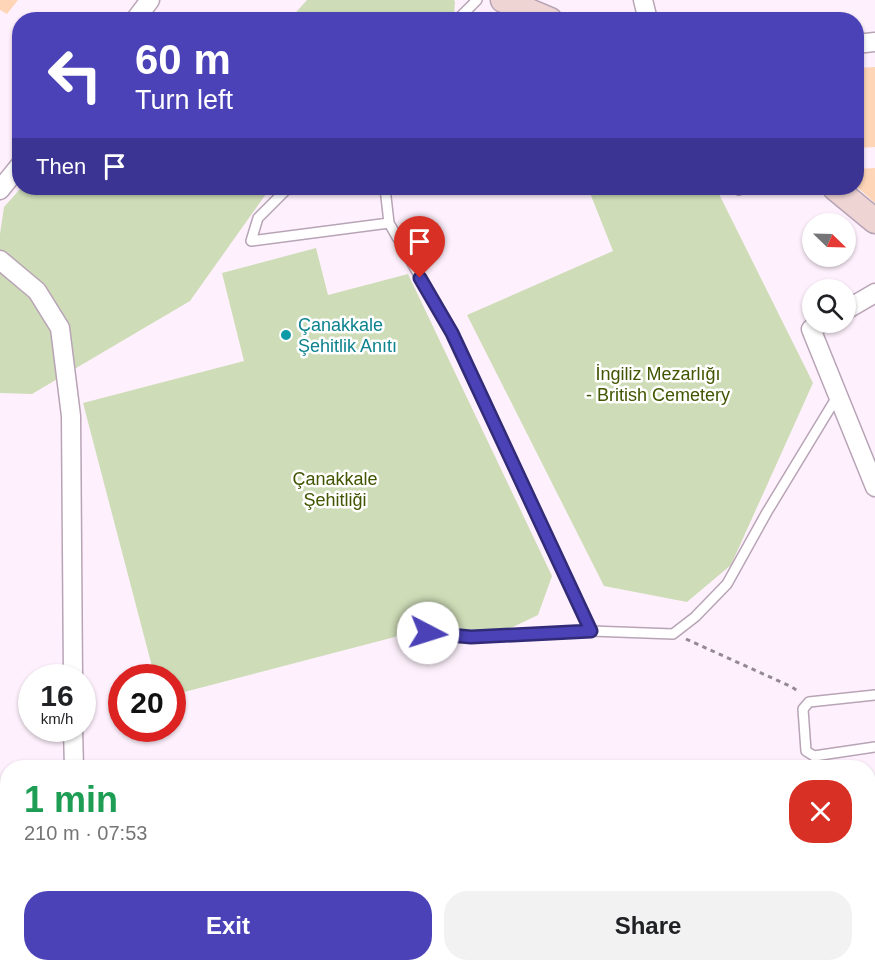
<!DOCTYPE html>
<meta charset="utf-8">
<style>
:root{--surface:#fff;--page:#f2f2f2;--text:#202124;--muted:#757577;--accent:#4b42b8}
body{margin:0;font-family:Helvetica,sans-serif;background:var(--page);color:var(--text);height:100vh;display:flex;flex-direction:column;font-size:22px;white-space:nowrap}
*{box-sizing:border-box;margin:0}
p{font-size:20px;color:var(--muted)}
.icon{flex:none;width:33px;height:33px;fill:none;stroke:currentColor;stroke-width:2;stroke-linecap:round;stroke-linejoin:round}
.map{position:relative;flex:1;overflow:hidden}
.details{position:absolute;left:0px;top:760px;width:876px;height:212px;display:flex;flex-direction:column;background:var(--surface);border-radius:24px 24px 0 0;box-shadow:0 2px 4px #0004}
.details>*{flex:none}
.banner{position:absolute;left:12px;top:12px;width:852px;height:183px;border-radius:24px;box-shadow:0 2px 4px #0004;background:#4b42b8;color:#fff;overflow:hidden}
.needle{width:39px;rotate:113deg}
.buttons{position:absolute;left:802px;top:213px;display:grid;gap:12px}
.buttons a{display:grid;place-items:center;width:54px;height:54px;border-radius:50%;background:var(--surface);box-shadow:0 2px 4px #0004;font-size:30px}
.speed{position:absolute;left:18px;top:664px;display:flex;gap:12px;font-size:30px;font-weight:700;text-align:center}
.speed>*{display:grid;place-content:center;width:78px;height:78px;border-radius:50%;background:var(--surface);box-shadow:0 2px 4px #0004;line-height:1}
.speed small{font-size:15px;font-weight:400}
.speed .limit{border:9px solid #d22;background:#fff;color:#111}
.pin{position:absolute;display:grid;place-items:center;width:51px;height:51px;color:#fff;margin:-62px -26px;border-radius:50% 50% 50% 0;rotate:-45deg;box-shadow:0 0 6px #0007}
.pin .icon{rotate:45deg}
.me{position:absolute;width:66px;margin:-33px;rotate:95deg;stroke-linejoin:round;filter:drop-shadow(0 0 4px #0008)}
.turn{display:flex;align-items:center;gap:21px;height:126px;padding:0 24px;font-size:27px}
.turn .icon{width:78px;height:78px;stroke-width:2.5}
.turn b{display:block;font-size:42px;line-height:51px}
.then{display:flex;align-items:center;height:57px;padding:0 24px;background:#0003;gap:12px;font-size:22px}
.round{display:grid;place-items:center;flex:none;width:63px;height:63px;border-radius:24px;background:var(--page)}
.head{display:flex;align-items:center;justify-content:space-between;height:102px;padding:0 24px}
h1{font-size:36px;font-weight:700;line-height:45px;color:#1e9e55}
.action{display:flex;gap:12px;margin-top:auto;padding:12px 24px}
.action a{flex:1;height:69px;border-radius:24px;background:var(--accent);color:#fff;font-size:24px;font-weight:700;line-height:69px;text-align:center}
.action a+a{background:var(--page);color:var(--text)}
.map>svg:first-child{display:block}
.green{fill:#cedcb7}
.building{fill:#fed5b7}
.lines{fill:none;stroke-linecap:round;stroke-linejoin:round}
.lane-casing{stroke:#b8a4b6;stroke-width:12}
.street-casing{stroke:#b8a4b6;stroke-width:21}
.secondary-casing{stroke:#b8a4b6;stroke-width:27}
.path{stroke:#948a94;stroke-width:3;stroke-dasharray:4.5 4.5;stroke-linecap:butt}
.lane{stroke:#fff;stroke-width:9}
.street{stroke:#fff;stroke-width:18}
.secondary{stroke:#efd4d4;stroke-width:24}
.route-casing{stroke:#312b78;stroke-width:15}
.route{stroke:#4b42b8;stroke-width:10}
.culture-dot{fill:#0f9aa8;stroke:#fff;stroke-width:2}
.labels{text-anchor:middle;stroke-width:5;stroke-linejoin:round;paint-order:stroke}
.culture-label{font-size:18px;fill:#0d838f;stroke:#fff;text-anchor:start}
.park-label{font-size:18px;fill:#405600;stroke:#fff}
</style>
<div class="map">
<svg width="875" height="971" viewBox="0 0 875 971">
<rect width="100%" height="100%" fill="#fef1fd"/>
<!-- green -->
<path class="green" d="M307,0H454L455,2L454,13L447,19H290Z
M21,188H274L266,194L190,301L32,394L0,393V234L4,207Z
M588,188H716L813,383L731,565L687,602L604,586L467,315L613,251Z
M316,248L328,295L408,274L552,576L538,615L501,633L433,627L173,695L172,678H155L83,403L244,361L222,273Z"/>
<!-- building -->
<path class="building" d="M0,0H18L7,14L0,10Z
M875,67V147L856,148V68Z
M875,168V203L856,186V169Z"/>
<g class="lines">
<!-- lane casing -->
<g class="lane-casing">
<path id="lane" d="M457,20L477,0
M288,188L258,218L251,241L389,223
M385,188L389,223L452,333L591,631
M739,190L743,188
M428,633L471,637L591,631L673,634L695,617L727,584L767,512L838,395
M875,695L809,702L803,709L806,751L814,756L875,747
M868,919H875
M704,971H708L709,964"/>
</g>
<!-- street casing -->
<g class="street-casing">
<path id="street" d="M643,0L648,20
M135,20L150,0
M856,44L875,42
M0,190L20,165
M0,260L37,291L60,328L71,416L73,678
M846,310L875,293
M823,322L811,329L875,487
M73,729L74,768
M75,964V971"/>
</g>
<!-- secondary casing -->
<g class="secondary-casing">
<path id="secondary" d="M503,0L550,20
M835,188L875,221"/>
</g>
<!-- path -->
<path class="path" d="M686,639L792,687L799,692"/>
<!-- lane -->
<use href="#lane" class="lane"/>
<!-- street -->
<use href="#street" class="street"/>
<!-- secondary -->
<use href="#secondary" class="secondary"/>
</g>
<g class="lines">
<!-- route casing -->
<g class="route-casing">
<path id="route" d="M420,278L452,333L591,631L471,637L428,633"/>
</g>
<!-- route -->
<use href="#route" class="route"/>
</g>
<!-- markers -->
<circle class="culture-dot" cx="286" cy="335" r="6"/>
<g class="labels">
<!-- culture labels -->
<g class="culture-label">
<text x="298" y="331">Çanakkale<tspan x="298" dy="21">Şehitlik Anıtı</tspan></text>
</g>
<!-- park labels -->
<g class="park-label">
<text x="658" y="380">İngiliz Mezarlığı<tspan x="658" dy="21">- British Cemetery</tspan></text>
<text x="335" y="485">Çanakkale<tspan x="335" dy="21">Şehitliği</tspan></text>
</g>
</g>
</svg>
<div class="buttons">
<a><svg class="needle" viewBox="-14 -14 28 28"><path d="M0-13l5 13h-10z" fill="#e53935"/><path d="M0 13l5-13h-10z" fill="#757577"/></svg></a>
<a><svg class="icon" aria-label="search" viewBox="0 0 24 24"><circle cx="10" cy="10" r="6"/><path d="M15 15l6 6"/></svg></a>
</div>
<div class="speed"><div>16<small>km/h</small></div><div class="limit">20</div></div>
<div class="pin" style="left:420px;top:278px;background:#d93025"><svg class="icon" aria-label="arrive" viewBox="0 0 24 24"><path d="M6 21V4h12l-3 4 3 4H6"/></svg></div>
<svg class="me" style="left:428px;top:633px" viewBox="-20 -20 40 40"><circle r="19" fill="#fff"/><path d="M0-13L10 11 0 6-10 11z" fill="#4b42b8"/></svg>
<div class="banner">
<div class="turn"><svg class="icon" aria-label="left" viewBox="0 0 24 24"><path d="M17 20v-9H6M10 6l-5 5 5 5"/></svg><div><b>60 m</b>Turn left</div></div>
<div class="then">Then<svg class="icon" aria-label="arrive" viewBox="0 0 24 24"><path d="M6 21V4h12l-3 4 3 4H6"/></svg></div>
</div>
<section class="details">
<div class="head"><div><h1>1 min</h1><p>210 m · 07:53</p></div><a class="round" style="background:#d93025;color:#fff"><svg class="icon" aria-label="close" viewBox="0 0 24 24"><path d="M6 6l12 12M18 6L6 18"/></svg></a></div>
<div class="action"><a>Exit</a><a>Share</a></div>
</section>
</div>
